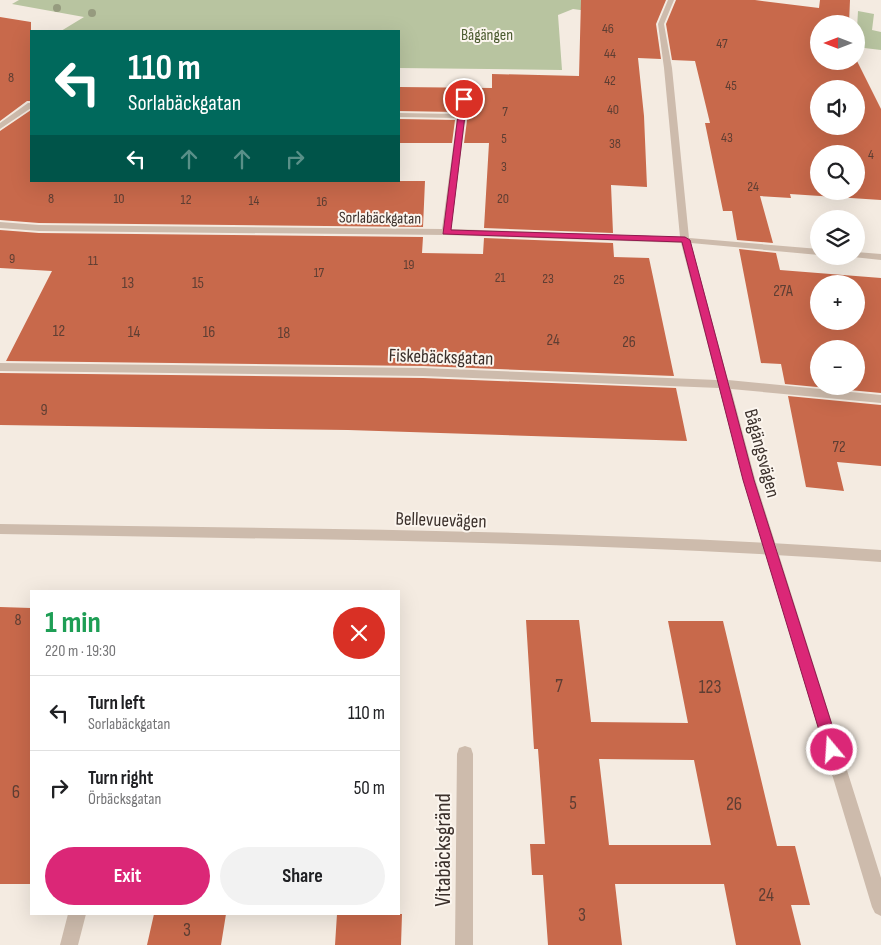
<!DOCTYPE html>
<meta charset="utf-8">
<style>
:root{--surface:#fff;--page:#f2f2f2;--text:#202124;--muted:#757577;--line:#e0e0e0;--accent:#db2777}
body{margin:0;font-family:"Sofia Sans Condensed",sans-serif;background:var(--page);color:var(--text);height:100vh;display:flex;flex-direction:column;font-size:19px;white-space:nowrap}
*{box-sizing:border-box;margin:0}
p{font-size:16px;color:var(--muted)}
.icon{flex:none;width:28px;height:28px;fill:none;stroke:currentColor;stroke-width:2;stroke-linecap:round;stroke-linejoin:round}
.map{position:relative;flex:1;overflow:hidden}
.drawer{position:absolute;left:30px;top:590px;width:370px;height:325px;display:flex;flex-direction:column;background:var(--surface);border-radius:0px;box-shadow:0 5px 20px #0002}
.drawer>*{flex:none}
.hud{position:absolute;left:30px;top:30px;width:370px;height:152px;border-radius:0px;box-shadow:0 5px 20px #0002;background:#00695c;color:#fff;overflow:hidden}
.needle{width:32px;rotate:270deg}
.buttons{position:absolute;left:810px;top:15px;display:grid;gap:10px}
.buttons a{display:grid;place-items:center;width:55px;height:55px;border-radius:50%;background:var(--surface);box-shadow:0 5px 20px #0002;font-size:25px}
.pin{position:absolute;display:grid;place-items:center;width:42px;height:42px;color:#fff;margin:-21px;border:2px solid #fff;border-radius:50%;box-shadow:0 1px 5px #0007}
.me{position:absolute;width:55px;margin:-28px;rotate:342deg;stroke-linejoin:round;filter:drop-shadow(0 0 4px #0008)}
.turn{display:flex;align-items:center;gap:18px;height:105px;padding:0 15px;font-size:22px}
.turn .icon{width:65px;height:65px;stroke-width:2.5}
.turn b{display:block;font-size:35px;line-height:42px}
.lanes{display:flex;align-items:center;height:48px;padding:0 15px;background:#0003;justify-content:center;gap:25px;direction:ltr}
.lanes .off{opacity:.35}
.round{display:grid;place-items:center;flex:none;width:52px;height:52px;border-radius:26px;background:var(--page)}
.summary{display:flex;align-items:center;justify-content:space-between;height:85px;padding:0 15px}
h1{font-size:30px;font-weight:700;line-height:38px;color:#1e9e55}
.cta{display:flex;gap:10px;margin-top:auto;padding:10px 15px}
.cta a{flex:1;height:58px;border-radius:30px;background:var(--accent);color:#fff;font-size:20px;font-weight:700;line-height:58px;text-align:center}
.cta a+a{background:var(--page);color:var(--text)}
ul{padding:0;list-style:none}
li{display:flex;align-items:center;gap:15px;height:75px;padding:0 15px;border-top:1px solid var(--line)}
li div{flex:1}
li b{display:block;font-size:19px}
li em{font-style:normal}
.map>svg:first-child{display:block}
.green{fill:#b8c4a0}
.building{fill:#c8694b;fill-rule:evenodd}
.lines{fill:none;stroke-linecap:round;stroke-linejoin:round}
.minor{fill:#cdbbac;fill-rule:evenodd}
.tertiary{fill:#cdbbac;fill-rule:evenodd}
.tree{fill:#969b7f}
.route{fill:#db2777;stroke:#8e194d}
.labels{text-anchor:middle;stroke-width:4;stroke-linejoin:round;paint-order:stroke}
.far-number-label{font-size:14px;fill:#5e3e33}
.far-park-label{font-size:16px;fill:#4a5a2e;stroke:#fbf5ee}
.far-street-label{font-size:16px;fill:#3b302b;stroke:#fbf5ee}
.number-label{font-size:16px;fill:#5e3e33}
.street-label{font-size:19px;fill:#3b302b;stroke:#fbf5ee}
.near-number-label{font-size:19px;fill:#5e3e33}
.near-street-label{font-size:22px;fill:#3b302b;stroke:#fbf5ee}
</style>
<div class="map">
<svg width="881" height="945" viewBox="0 0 881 945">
<rect width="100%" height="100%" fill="#f4ebe1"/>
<!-- green -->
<path class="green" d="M19,0H630L639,18L573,9L558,15L562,70L399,68V31H61L84,17L12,4Z
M858,11L874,14L872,30L881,32V50L856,47Z"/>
<!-- building -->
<path class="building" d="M581,0H666L656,24L661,59L638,58L644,116L647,187L611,185L613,233L484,228L489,143H464L470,98L465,95L459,97L456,112L399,111V87L492,88V74L579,76Z
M676,0H755L819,8L820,0H850L849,24H819V61H856V59L881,109V200L790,194L791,198L760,196L773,243L737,240L732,211H723L705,123H710L695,61L672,60L666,24ZM819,89H856V126H819ZM819,154H856V191H819Z
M0,17L31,22V101H27L0,121Z
M31,110V181H425L423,227L39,223L0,220V131Z
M399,119L455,120L452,143H399Z
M0,230L39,233L423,237L422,253L483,254L484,238L613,243L614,257L649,258L674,376L423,366L6,361L52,271L0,268Z
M739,249L776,253L780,270L881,278V393L785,384L781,364L761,363ZM819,284H856V321H819ZM819,349H856V386H819Z
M0,373L423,378L676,388L687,441L348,430L0,425Z
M788,396L881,405V466L837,462L844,491L806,487Z
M0,607L31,608V884H0Z
M526,620H579L591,722L688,723L668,621H723L777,846H795L810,905H791L801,945H736L724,884H615L622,945H548L543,875H532L530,844H545L538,749H534ZM599,759L694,760L711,845H609Z
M154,914H226L221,945H147Z
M337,914H402L401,945H335Z"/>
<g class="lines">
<!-- minor -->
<path class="minor" d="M668,0H674L664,24L672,68L689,238L819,249V255L691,243L728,380L881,395V403L731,389L755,479L881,878V916L875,913L872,907L743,479L719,388L423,376L0,371V363L423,368L717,380L681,243L446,235L39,231L0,228V222L39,225L442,229L457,118L399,117V113L458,114L460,99L464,97L468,99L451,229L680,237L664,68L658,24Z
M28,103H31V108L0,129V123Z
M856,252L881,254V260L853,257L856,256Z
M465,746L471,748L473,754V945H455L457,754L459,748Z
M68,914H86L78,945H60Z"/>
<!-- tertiary -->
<path class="tertiary" d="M0,524C294,529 588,529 881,550V562C588,540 294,540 0,534Z"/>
</g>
<!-- trees -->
<g class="tree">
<circle cx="57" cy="8" r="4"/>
<circle cx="92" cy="13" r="4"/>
</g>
<!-- route -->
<path class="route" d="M464,97L467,99L451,230L685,237L690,240L754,480L840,750L838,756L832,758L827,756L825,750L743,480L682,242L443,234L460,99Z"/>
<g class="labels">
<!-- far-number labels -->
<g class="far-number-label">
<text x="608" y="33">46</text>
<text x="722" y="48">47</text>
<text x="610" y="58">44</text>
<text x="11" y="82">8</text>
<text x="610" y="85">42</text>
<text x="731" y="90">45</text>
<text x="613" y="114">40</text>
<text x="505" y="116">7</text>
<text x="727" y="142">43</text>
<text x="504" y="143">5</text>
<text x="615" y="148">38</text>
<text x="871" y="159">4</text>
<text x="504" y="171">3</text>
<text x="753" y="191">24</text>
<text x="51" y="203">8</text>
<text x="119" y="203">10</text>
<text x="503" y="203">20</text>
<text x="186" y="204">12</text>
<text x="254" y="205">14</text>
<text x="322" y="206">16</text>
<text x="12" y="263">9</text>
<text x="93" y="265">11</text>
<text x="409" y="269">19</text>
<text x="319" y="277">17</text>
<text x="500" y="282">21</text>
<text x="548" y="283">23</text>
<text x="619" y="284">25</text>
</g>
<!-- far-park labels -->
<g class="far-park-label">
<text x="487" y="40">Bågängen</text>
</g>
<!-- far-street labels -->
<g class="far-street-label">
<text transform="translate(380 217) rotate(1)" y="6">Sorlabäckgatan</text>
</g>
<!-- number labels -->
<g class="number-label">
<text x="128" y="288">13</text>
<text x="198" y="288">15</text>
<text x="783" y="296">27A</text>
<text x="59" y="336">12</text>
<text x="134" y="337">14</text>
<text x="209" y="337">16</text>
<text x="284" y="338">18</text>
<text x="553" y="345">24</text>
<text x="629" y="347">26</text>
<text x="44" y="415">9</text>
<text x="839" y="452">72</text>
<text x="18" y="625">8</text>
</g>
<!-- street labels -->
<g class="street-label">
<text transform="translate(441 356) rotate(2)" y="7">Fiskebäcksgatan</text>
<text transform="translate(763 453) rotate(75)" y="7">Bågängsvägen</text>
<text transform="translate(441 519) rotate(2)" y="7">Bellevuevägen</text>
</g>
<!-- near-number labels -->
<g class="near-number-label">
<text x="559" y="692">7</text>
<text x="710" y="693">123</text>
<text x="16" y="798">6</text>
<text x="573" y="809">5</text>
<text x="734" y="810">26</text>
<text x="766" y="901">24</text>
<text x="582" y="921">3</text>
<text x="187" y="936">3</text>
</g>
<!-- near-street labels -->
<g class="near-street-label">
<text transform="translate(442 850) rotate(-90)" y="8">Vitabäcksgränd</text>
</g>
</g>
</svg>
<div class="buttons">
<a><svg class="needle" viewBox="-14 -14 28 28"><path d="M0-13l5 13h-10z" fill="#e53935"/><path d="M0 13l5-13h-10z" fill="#757577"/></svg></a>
<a><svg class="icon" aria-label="sound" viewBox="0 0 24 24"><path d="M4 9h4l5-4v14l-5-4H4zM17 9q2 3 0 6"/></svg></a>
<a><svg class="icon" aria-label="search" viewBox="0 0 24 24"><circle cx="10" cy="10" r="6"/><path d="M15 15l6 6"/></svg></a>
<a><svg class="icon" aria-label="layers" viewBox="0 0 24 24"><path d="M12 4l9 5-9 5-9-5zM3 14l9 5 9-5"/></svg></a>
<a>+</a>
<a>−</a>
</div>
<div class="pin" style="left:464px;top:99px;background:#d93025"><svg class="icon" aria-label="arrive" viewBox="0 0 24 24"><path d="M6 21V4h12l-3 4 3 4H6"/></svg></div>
<svg class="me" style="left:832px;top:750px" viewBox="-20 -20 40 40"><circle r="17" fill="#db2777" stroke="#fff" stroke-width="3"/><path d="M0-11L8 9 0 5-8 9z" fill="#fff"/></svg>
<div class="hud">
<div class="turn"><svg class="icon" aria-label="left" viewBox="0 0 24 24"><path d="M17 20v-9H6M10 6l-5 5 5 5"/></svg><div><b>110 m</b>Sorlabäckgatan</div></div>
<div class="lanes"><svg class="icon" aria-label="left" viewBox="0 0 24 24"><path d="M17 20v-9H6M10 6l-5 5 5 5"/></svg><svg class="icon off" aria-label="ahead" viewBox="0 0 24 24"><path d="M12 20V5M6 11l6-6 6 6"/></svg><svg class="icon off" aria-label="ahead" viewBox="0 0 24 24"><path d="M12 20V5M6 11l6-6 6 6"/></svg><svg class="icon off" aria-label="right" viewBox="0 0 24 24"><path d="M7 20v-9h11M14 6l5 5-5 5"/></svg></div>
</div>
<section class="drawer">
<div class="summary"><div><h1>1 min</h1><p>220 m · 19:30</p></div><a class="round" style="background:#d93025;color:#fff"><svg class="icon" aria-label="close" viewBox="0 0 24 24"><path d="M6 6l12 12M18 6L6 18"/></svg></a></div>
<ul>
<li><svg class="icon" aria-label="left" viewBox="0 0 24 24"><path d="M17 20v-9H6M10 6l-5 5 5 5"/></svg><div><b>Turn left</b><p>Sorlabäckgatan</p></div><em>110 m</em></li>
<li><svg class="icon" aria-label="right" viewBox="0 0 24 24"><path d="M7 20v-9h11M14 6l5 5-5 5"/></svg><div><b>Turn right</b><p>Örbäcksgatan</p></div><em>50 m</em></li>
</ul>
<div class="cta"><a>Exit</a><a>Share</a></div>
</section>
</div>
